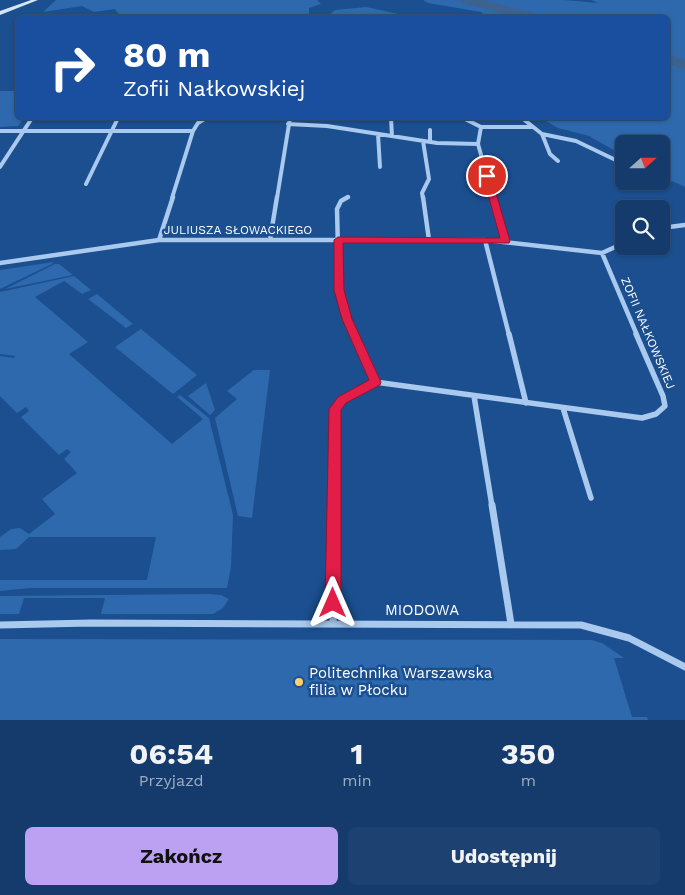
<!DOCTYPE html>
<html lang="pl">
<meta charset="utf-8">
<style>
:root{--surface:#143b6b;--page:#1d4271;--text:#f1f3f6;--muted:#9dadc1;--line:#33557e;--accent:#bca0f2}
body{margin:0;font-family:"Work Sans",sans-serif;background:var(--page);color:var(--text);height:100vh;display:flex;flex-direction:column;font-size:19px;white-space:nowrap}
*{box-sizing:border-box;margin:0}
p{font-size:16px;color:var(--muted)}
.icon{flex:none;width:28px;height:28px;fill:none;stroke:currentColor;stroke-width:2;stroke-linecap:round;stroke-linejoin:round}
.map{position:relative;height:720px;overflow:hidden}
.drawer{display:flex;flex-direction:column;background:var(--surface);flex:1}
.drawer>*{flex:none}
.banner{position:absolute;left:15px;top:15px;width:655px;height:105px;border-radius:8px;box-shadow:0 1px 4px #0004,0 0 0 1px var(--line);background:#1a4fa0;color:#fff;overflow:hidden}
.needle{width:32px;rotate:69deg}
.controls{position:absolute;left:615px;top:135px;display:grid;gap:10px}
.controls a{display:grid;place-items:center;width:55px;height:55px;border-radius:8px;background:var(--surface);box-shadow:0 1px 4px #0004,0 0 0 1px var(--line);font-size:25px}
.pin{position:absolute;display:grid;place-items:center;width:42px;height:42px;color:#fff;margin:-21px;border:2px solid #fff;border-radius:50%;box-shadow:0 1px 5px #0007}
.me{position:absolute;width:55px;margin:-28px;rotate:0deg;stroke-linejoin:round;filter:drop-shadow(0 0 4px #0008)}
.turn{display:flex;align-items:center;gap:18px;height:105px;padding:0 25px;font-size:22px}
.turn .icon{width:65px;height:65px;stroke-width:2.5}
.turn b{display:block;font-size:35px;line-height:42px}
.eta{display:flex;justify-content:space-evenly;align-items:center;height:85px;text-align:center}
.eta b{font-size:30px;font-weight:700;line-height:35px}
.cta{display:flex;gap:10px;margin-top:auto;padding:10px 25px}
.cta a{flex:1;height:58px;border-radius:8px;background:var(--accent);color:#111;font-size:20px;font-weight:700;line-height:58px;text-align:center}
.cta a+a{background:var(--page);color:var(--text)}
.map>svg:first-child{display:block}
.green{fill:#2e69ad}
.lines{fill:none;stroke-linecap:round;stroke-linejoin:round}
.river{fill:#3c6290;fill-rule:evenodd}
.minor-far3{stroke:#a9c9ee;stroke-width:4}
.minor-far2{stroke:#a9c9ee;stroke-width:4.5}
.minor-far1{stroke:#a9c9ee;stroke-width:5.5}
.minor{stroke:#a9c9ee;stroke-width:7}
.secondary{fill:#d6e6fa;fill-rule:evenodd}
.route{fill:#e11d48;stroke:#92132f}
.poi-dot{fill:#ffd166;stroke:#1b4f8f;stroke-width:2}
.labels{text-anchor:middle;stroke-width:5;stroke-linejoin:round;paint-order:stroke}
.street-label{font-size:12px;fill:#fff;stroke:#1b4f8f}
.near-street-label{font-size:15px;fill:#fff;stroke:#1b4f8f}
.near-poi-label{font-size:15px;fill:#fff;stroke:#1b4f8f;text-anchor:start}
</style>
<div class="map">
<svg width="685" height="720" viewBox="0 0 685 720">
<rect width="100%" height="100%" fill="#1b4f8f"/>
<!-- green -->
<path class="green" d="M56,0H317L321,4L309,8V18L121,17L115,9L94,12L82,6L43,12Z
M423,0H564L598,3L591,0H685V187L661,176V144H624V156L589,136L558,128L541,118H668V18L486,17L481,12L428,3Z
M366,7L412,17H326L335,10Z
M0,91H17L18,118H24L18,126L0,127Z
M54,262L52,264L0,289V270Z
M55,264H59L73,275L5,289Z
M74,276L91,290L82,294L64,281L35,297L88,342L69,354L172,444L203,419L177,397L180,395L209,418L233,515L231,567L227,588H30L0,591V580H147L156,537H29L16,549L0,550V537L11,529L20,528L29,534L55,514L42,499L77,473L64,459L71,452L67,449L59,455L21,417L29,411L26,407L17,413L0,396V356L14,358L15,356L0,354V292Z
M97,294L133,324L126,328L88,299Z
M141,329L197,375L173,394L115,347Z
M254,370H270L252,518L238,516L215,418L237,399L227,391Z
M206,383L215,410L210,415L188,396Z
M209,594L221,595L229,599L223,608L213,614H101L105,598H24L19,614H0V596H4Z
M0,639L592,640L602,643L624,658H614L632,717H647L648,720H0Z"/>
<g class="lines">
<!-- river -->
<path class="river" d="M460,0H483L541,15L543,18H518L462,3Z
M668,54L685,60V70L668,64Z"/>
<!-- minor-far3 -->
<path class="minor-far3" d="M391,118L392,136
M463,118L481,127L478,144
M522,118L542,134L576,141L624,164
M288,124L327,126L437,143L478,144L493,198
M481,127H532
M430,130V142
M0,131H193
M378,134L380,167
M542,134L550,154L558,161
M0,167L32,118
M655,181L656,184
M86,184L118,118
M172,198L193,131L198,123L206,118
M277,198L290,118
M423,198L422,193L429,179L423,141"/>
<!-- minor-far2 -->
<path class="minor-far2" d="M348,197L341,201L337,209L339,290L347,319L354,335
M423,197L429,240
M493,197L505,241
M661,228L685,225
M159,240L173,197
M270,240L277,197
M485,240L509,335
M602,253L637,335
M0,263L159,240H485L602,253L624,243"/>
<!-- minor-far1 -->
<path class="minor-far1" d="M354,334L375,382L642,418L656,414L665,406L663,396L636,334
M509,334L526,403
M474,396L492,506
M563,408L591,498
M334,506L335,409L342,400L375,382"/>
<!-- minor -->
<path class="minor" d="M492,505L511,624
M333,624L334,505
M0,625L91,623L581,625L629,638L685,667"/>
<!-- secondary -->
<path class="secondary" d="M31,0H38L0,15V11Z"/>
</g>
<!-- route -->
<path class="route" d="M487,173L491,176L510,241L509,243H343L344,290L352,319L381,382L380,385L346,403L341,410V603L338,609L333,611L328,609L325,603L329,409L338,397L369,380L342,319L334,290V240L338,237L500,238L483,176Z"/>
<!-- markers -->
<circle class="poi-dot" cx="299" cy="682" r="5"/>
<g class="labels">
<!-- street labels -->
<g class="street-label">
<text x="238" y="234">JULIUSZA SŁOWACKIEGO</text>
<text transform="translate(648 333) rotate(67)" y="4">ZOFII NAŁKOWSKIEJ</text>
</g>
<!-- near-street labels -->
<g class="near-street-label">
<text x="422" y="615">MIODOWA</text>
</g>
<!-- near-poi labels -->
<g class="near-poi-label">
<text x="309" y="678">Politechnika Warszawska<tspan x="309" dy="17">filia w Płocku</tspan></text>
</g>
</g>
</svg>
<div class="controls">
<a><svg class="needle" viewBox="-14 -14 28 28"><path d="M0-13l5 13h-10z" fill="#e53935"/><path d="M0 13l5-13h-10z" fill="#9dadc1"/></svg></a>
<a><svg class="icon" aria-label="search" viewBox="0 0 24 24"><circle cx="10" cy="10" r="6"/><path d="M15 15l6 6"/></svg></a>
</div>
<div class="pin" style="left:487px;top:176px;background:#d93025"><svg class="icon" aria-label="arrive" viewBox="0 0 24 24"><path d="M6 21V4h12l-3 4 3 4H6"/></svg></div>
<svg class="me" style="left:333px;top:603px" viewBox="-20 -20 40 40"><path d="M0-17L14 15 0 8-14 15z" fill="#e11d48" stroke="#fff" stroke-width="4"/></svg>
<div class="banner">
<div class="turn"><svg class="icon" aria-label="right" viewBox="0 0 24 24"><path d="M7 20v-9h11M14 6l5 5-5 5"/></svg><div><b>80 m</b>Zofii Nałkowskiej</div></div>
</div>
</div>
<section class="drawer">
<div class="eta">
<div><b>06:54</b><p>Przyjazd</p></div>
<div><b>1</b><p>min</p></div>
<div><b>350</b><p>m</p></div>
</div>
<div class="cta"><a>Zakończ</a><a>Udostępnij</a></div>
</section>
